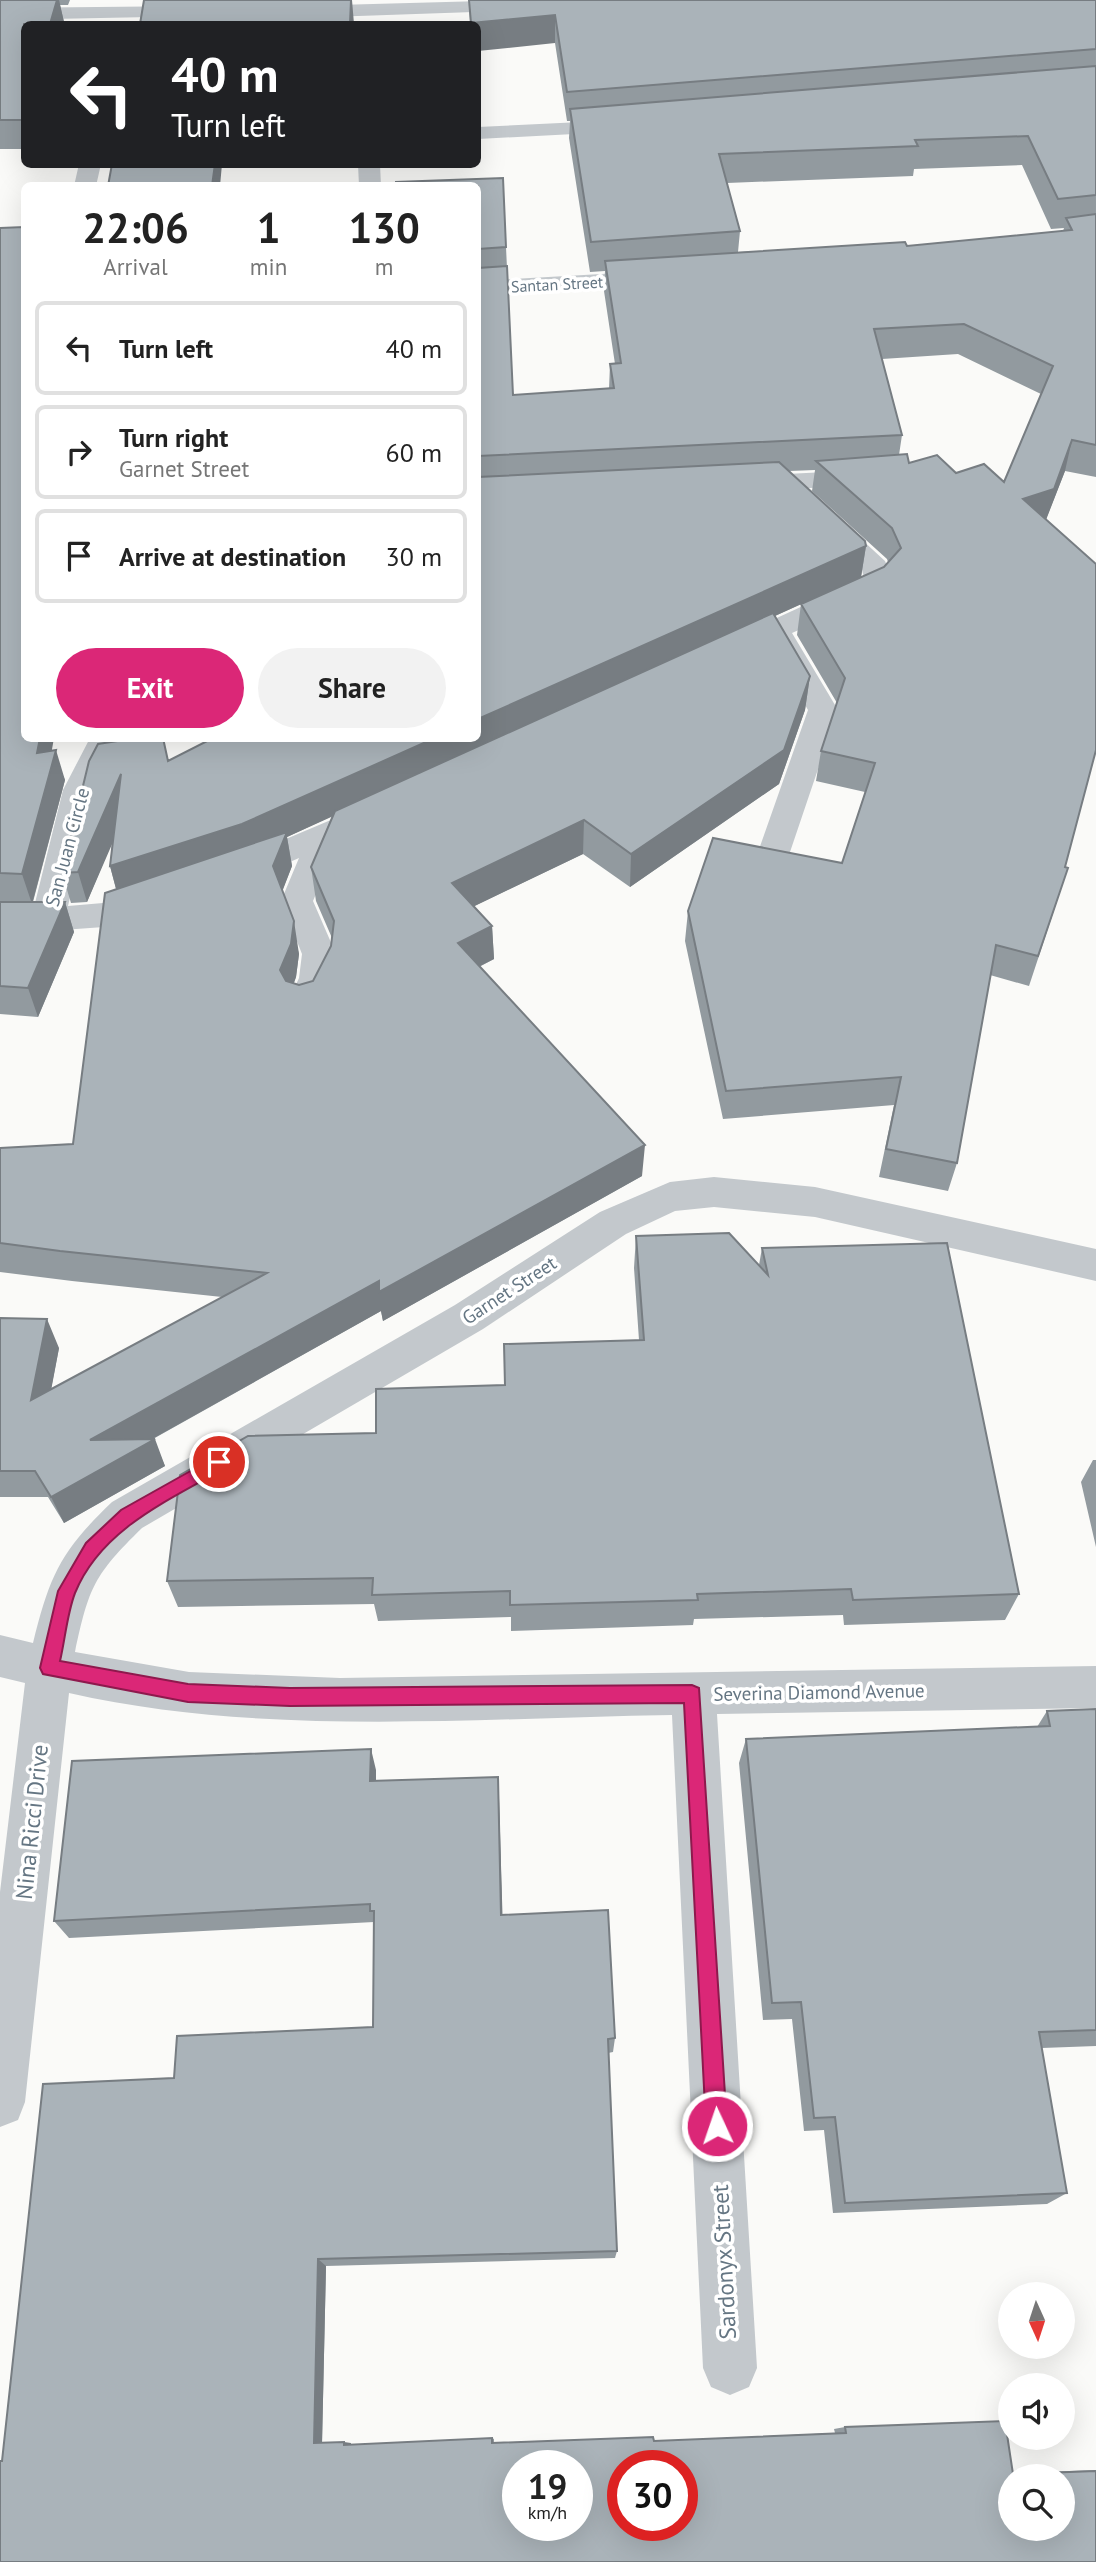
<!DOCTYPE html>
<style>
:root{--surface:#fff;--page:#f2f2f2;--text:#222;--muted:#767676;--line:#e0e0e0;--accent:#db2777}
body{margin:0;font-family:"PT Sans",sans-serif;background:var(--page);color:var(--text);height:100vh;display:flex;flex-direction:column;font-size:26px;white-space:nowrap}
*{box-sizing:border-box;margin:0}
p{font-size:23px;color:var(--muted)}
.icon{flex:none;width:38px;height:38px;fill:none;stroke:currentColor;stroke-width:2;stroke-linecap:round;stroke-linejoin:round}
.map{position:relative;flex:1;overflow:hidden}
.sheet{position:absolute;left:21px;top:182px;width:460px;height:560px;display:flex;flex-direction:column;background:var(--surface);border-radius:10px;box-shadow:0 7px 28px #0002}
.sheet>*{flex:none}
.banner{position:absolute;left:21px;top:21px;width:460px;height:147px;border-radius:10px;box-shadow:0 7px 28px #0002;background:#202124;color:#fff;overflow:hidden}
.needle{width:46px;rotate:177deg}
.tools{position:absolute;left:998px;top:2282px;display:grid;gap:14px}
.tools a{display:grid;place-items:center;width:77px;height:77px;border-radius:50%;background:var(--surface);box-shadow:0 7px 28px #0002;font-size:35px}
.speed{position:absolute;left:502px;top:2450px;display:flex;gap:14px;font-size:35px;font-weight:700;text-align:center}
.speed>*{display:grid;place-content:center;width:91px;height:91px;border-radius:50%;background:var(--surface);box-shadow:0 7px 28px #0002;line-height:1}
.speed small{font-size:18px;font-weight:400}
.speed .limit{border:10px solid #d22;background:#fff;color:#111}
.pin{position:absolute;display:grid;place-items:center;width:60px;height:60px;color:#fff;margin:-30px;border:4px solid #fff;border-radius:50%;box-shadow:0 2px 7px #0007}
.me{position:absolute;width:77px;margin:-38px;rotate:357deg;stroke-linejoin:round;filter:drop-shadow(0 0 5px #0008)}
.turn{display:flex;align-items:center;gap:24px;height:147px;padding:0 35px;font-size:32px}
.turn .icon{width:91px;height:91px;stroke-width:2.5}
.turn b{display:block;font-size:49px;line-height:60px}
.eta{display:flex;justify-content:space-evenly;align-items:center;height:119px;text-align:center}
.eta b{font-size:42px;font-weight:700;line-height:49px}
.primary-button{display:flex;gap:14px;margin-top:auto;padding:14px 35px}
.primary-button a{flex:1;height:80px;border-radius:42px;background:var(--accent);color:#fff;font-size:28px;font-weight:700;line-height:80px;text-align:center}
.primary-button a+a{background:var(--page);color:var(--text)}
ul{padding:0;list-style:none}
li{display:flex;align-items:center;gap:21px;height:94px;margin:0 14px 10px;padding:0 21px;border:4px solid var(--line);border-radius:10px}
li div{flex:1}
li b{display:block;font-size:26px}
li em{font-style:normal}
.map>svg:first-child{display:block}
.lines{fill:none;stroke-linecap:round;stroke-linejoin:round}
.minor{fill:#c3c8cc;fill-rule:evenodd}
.wall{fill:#929a9f;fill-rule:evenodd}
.shaded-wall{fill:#777d82}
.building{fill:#aab3b9;stroke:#777d82;stroke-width:2;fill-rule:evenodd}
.route{fill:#db2777;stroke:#8e194d;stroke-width:2}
.labels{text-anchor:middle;stroke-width:7;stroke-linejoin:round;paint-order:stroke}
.far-street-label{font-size:16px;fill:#657683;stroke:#fff}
.street-label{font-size:19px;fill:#657683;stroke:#fff}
.near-street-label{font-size:23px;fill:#657683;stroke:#fff}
</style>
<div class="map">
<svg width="1096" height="2562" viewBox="0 0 1096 2562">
<rect width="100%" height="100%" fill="#fafaf8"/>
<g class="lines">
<!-- minor -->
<path class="minor" d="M523,0L530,2L533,6L530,10L300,18L290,12L300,6Z
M194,6L204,12L201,16L0,20V8Z
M623,120L631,121L634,126L631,131L478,139V127Z
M79,164H101L96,186H74Z
M358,164H380L381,186H359Z
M655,271L663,273L667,278L663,283L478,295V281Z
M865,470L874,472L878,478L874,484L747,492L738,490L734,484L738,478L747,476Z
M825,513L835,515L885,561L893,580L877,595L792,633L838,710L789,855L784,863L773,866L762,863L757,855L808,710L770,643L734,657L724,654L719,648L724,642L864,578L862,570L811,521L815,515Z
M90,738H121L95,790L68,906L103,903L153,887L165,891L169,899L165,907L104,927L48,931L0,929V905L34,907L63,790Z
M371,803L382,806L387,814L382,822L338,841L313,901L336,954L333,978L317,1011L305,1015L293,1011L288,1002L299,978L302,954L281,901L299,858L251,879L240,882L229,879L224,871L229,863Z
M714,1177L815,1187L1096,1249V1281L815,1217L714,1207L675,1211L626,1234L483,1329L142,1528C94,1575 89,1587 75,1652L189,1672L340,1678L1096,1666V1708L717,1714L757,2368L749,2387L730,2395L711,2387L703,2368L672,1715C473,1718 263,1737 69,1693L25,2102L18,2120L0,2127V1892L25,1683L0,1677V1635L33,1643C50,1574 61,1551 112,1502L455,1305L600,1212L670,1182Z"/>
</g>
<!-- wall -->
<path class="wall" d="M0,0H70L68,5H60L64,22L24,24V149H0Z
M469,0H1096V477L1065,471L1046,519L1065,867L1068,868L1029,986L990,975L957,1163L948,1191L879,1177L894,1105L723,1119L685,941L688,911L842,863L865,792L816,781L821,751L837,703L797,635L801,604L884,567L888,562L887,559L812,491L815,470L789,471L866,546L861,577L775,616L810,676L805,710L779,784L630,887L583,854L474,906L492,926L494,959L479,967L642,1176L383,1321L381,1311L153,1439L165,1466L64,1523L48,1497H0V1318L59,1348L51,1389L222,1297L72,1281L0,1272V1148L73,1144L116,889L110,866L112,842L87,902L71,903L62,873L168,761L478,738V186L506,247L513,395L609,389L610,364H615L604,291L605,271L590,272L569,138L570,121H567L555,43L478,24H470ZM1022,165L1051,229L1064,228L1063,231L907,246L738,252L740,231L727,183L913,176L914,169ZM958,354L1041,394L1004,482L909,463L899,455L902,435L882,359ZM332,816L311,867L316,901L332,938L331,946L313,981L299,985L294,983L296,977L299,954L282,891L292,866L287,837Z
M0,228L52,751L65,780L33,902H65L74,932L38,1017L0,1014Z
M636,1236L759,1265L762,1248L1019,1594L1005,1620L844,1625L843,1615L694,1619L693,1625L511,1631V1617L378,1621L374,1604L178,1607L167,1581L376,1433L505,1385L639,1340L634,1268Z
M1093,1460H1096V1547L1081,1482Z
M1096,1709V2046L1042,2048L1067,2193L1047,2204L833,2213L824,2130L804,2131L792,2019L763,2020L739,1763L746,1739L1037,1727L1047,1711Z
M376,1770V1781L498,1777L502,1915L615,2038L613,2052L608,2053L617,2251L615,2258L326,2266L322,2443H351V2445L492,2438L494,2439V2443L654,2441L835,2433L834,2429L845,2427L1013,2473L1096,2470V2562L2,2461L174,2078L373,2027L374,1922L69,1938L54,1921Z"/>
<!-- shaded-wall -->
<path class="shaded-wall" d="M57,0H59L64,22L63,24H50Z
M351,0H352L354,24H350Z
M555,15V43L478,51V24H471V23Z
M215,164H222L220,186H212Z
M1072,440L1065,471L1046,520L1023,499Z
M866,546L861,577L287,837L292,866L279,900L118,896L110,866L435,738H478V719Z
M810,676L805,710L779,784L630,887L631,854Z
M40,738H54L46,783L37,753Z
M56,750L65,780L32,904L22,874Z
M121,774L129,805L87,902L78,872Z
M584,820L583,854L454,916L452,883Z
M65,902L74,932L38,1017L28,988Z
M294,921L299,954L296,977L286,1003L280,970Z
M492,926L494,959L460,976L458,943Z
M645,1145L642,1176L383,1321L381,1311L102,1467L90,1440L379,1281Z
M47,1319L59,1348L44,1428L31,1400Z
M155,1439L165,1466L64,1523L51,1497Z
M371,1749L376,1770V1802L370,1781Z
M498,1777L499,1798L503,1932L501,1915Z
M318,2259L326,2266L322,2444L314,2443Z
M344,2442L351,2443V2446L344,2445Z"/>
<!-- building -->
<path class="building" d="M0,0H57L50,24H24V120H0Z
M144,0H351L350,24H140Z
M469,0H1096V49L567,92L555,15L471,23Z
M1096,66V195L1058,199L1028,136L915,140L918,146L719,154L740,231L591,242L570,109Z
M112,164H215L212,186H108Z
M503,178L506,247L478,249V186H396V182Z
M1096,214V445L1072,440L1054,489L1023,499L1096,564V750L1065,867L1068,868L1038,956L996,945L957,1163L886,1149L901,1077L726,1091L688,911L713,838L842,863L875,763L821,751L845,678L801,604L884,567L901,548L892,528L816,461L907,454L909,463L937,455L956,473L984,464L1004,482L1053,366L964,324L874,329L902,435L478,456V268L507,266L513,395L614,388L610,364L621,363L605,261L905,242L907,246L1072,230L1066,218Z
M24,227V738H40L37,753L56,750L22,874L0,873V228Z
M779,462L865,541L866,546L478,719V477Z
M773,613L810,676L784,750L631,854L584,820L452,883L492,926L458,943L645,1145L379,1292V1281L90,1440L155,1439L51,1497L35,1471H0V1318L47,1319L31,1400L267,1273L60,1251L0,1243V1148L73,1144L105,893L287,832L273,866L294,921L291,944L280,970L286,981L299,985L313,981L331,946L334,921L311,867L335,811Z
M125,738H163L168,761L213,738H435L242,824L110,866L121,774L78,872L62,873L89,761L98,744L125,740Z
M0,902H65L28,988L0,986Z
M729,1233L768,1275L762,1248L947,1243L1019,1594L853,1600L851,1589L697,1594L698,1600L510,1605V1591L372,1595L373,1578L167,1581L180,1475L248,1436L376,1433V1389L505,1385L504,1344L644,1340L636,1236Z
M1096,1709V2030L1039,2032L1067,2193L845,2203L835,2117L814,2118L801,2002L772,2003L746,1739L1050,1726L1047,1711Z
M371,1749L370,1781L498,1777L501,1915L608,1910L615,2038L608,2039L617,2251L318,2259L314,2443L344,2442V2445L492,2438V2443L653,2437L654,2441L846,2433L845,2427L1005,2421L1013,2474L1096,2471V2562H0V2461H2L43,2084L174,2078L177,2036L373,2027L374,1911H370V1904L54,1921L72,1761ZM518,2466H578V2525H518ZM623,2466H682V2525H623ZM1010,2476H1062V2529H1010Z"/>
<!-- route -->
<path class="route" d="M219,1455L225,1457L227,1462L225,1468C169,1500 101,1529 75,1593C67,1614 65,1640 60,1661L188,1684L290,1688L692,1685L699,1688L727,2126L724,2133L717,2136L709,2133L706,2126L684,1703L290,1706L188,1702L43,1674L40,1668L58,1591L86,1543L121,1510Z"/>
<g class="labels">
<!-- far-street labels -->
<g class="far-street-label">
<text transform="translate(557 284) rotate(-3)" y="6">Santan Street</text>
</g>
<!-- street labels -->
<g class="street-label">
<text transform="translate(67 847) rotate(-75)" y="7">San Juan Circle</text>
<text transform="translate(509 1290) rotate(-33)" y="7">Garnet Street</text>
<text transform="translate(819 1692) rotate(-1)" y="7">Severina Diamond Avenue</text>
</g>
<!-- near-street labels -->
<g class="near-street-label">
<text transform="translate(32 1822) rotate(-84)" y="8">Nina Ricci Drive</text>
<text transform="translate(724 2262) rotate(-93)" y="8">Sardonyx Street</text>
</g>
</g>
</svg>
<div class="tools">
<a><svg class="needle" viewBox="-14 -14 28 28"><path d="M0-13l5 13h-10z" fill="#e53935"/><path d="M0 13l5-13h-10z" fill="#767676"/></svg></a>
<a><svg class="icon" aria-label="sound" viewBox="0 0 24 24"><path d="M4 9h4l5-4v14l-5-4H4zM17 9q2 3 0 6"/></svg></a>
<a><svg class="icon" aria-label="search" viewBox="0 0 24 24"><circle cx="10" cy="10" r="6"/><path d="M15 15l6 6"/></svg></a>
</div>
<div class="speed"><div>19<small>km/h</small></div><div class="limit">30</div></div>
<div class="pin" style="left:219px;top:1462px;background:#d93025"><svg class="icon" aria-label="arrive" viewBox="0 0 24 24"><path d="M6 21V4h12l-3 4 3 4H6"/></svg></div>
<svg class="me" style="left:717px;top:2126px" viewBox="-20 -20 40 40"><circle r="17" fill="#db2777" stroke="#fff" stroke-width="3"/><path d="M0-11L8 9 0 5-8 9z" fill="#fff"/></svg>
<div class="banner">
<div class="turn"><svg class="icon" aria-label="left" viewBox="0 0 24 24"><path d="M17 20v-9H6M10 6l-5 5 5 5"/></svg><div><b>40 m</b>Turn left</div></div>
</div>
<section class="sheet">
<div class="eta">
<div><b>22:06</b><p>Arrival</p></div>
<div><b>1</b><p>min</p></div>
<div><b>130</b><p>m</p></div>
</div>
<ul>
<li><svg class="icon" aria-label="left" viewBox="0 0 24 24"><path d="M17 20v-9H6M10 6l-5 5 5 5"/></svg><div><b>Turn left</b></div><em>40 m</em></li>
<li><svg class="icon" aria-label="right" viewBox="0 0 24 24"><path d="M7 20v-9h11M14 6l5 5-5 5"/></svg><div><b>Turn right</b><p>Garnet Street</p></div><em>60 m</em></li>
<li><svg class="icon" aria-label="arrive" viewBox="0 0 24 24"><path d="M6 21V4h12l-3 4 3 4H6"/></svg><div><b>Arrive at destination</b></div><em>30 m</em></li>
</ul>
<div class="primary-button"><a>Exit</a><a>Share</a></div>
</section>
</div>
